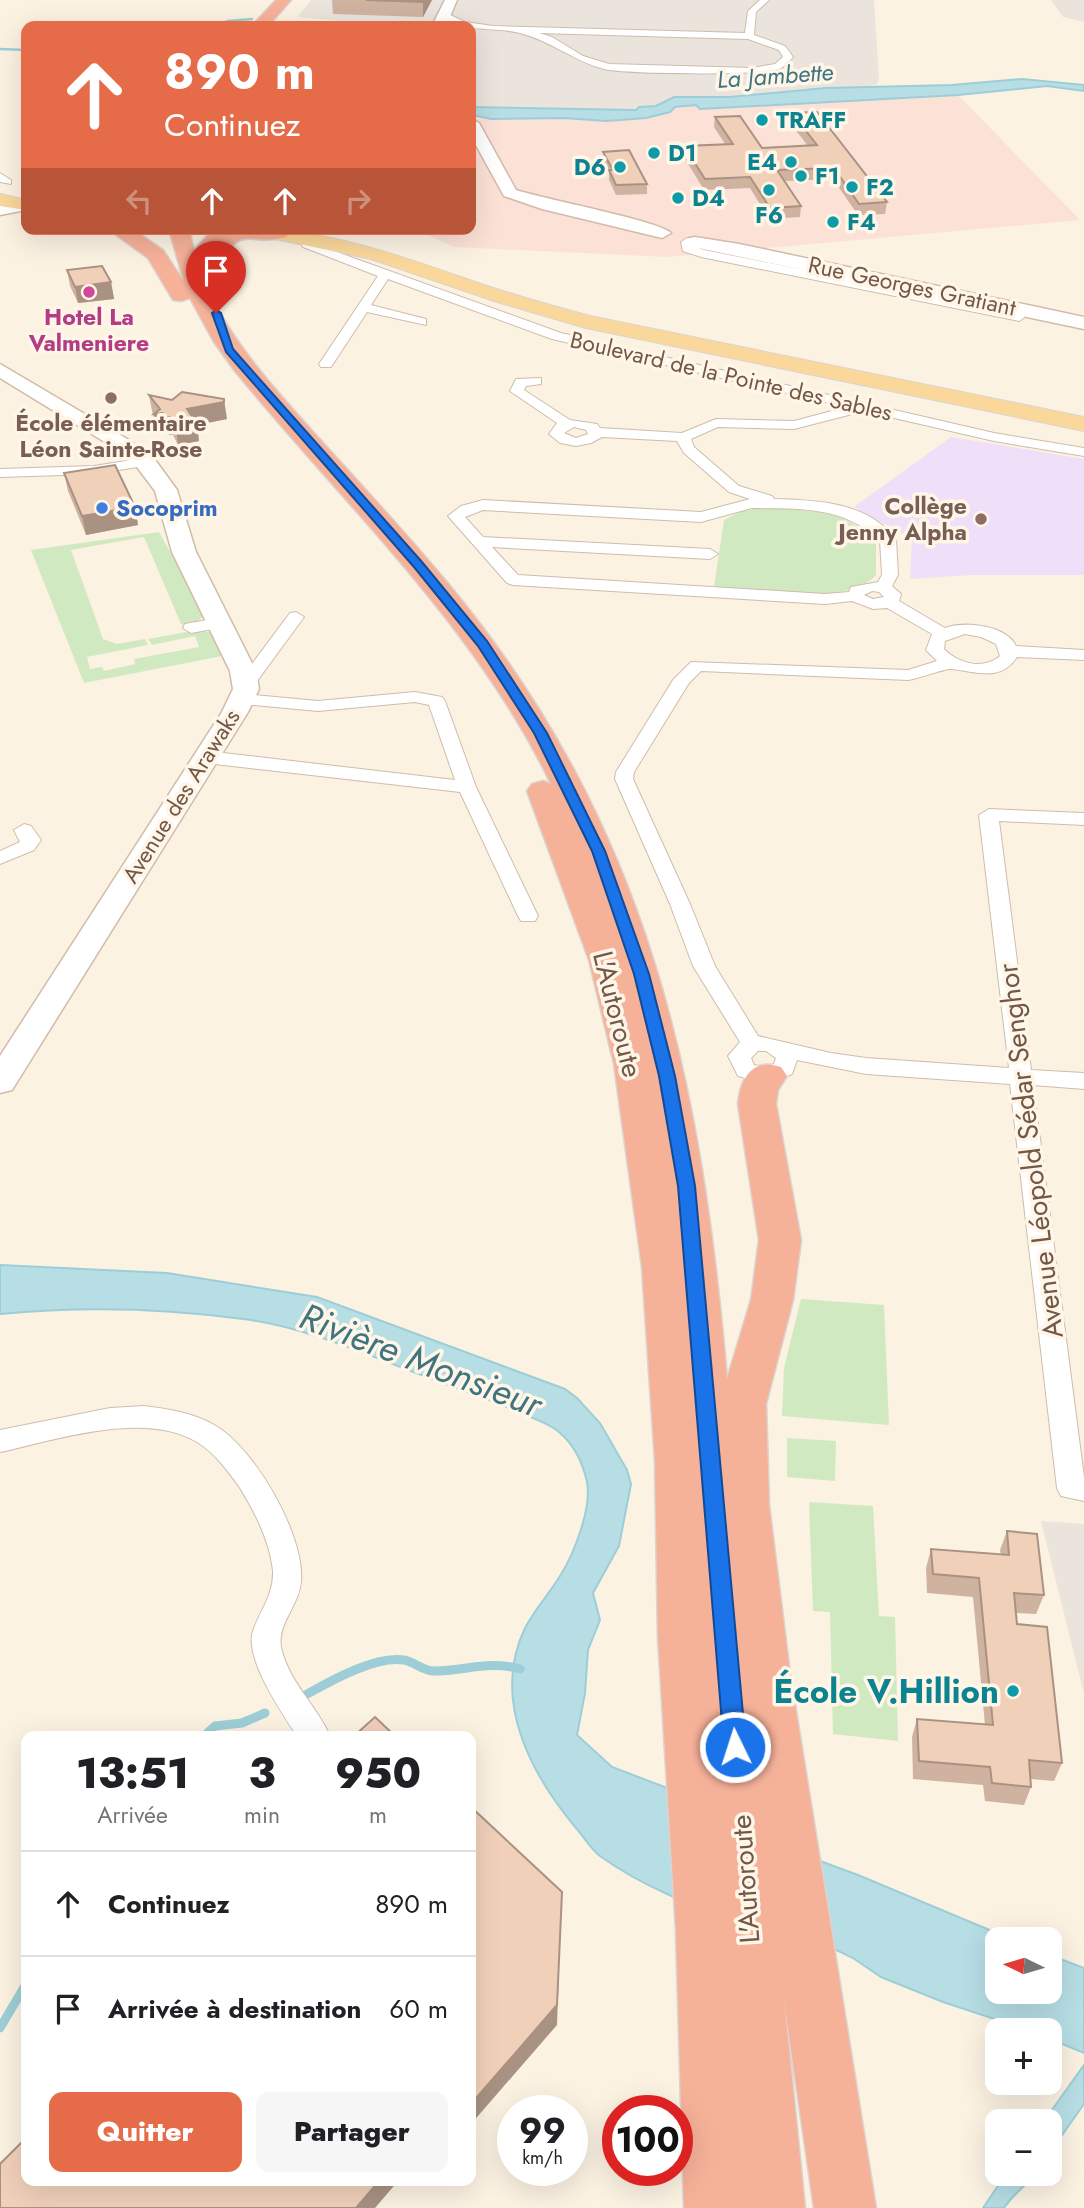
<!DOCTYPE html>
<html lang="fr">
<meta charset="utf-8">
<style>
:root{--surface:#fff;--page:#f6f6f6;--text:#202124;--muted:#757577;--line:#e0e0e0;--accent:#e66b48}
body{margin:0;font-family:Jost,sans-serif;background:var(--page);color:var(--text);height:100vh;display:flex;flex-direction:column;font-size:26px;white-space:nowrap}
*{box-sizing:border-box;margin:0}
p{font-size:23px;color:var(--muted)}
.icon{flex:none;width:38px;height:38px;fill:none;stroke:currentColor;stroke-width:2;stroke-linecap:round;stroke-linejoin:round}
.map{position:relative;flex:1;overflow:hidden}
.side{position:absolute;left:21px;top:1731px;width:455px;height:455px;display:flex;flex-direction:column;background:var(--surface);border-radius:14px;box-shadow:0 7px 28px #0002}
.side>*{flex:none}
.guide{position:absolute;left:21px;top:21px;width:455px;height:214px;border-radius:14px;box-shadow:0 7px 28px #0002;background:#e66b48;color:#fff;overflow:hidden}
.needle{width:46px;rotate:275deg}
.tools{position:absolute;left:985px;top:1927px;display:grid;gap:14px}
.tools a{display:grid;place-items:center;width:77px;height:77px;border-radius:14px;background:var(--surface);box-shadow:0 7px 28px #0002;font-size:35px}
.speed{position:absolute;left:497px;top:2095px;display:flex;gap:14px;font-size:35px;font-weight:700;text-align:center}
.speed>*{display:grid;place-content:center;width:91px;height:91px;border-radius:50%;background:var(--surface);box-shadow:0 7px 28px #0002;line-height:1}
.speed small{font-size:18px;font-weight:400}
.speed .limit{border:10px solid #d22;background:#fff;color:#111}
.pin{position:absolute;display:grid;place-items:center;width:60px;height:60px;color:#fff;margin:-72px -30px;border-radius:50% 50% 50% 0;rotate:-45deg;box-shadow:0 0 7px #0007}
.pin .icon{rotate:45deg}
.me{position:absolute;width:77px;margin:-38px;rotate:356deg;stroke-linejoin:round;filter:drop-shadow(0 0 5px #0008)}
.turn{display:flex;align-items:center;gap:24px;height:147px;padding:0 28px;font-size:32px}
.turn .icon{width:91px;height:91px;stroke-width:2.5}
.turn b{display:block;font-size:49px;line-height:60px}
.lanes{display:flex;align-items:center;height:66px;padding:0 28px;background:#0003;justify-content:center;gap:35px;direction:ltr}
.lanes .off{opacity:.35}
.eta{display:flex;justify-content:space-evenly;align-items:center;height:119px;text-align:center}
.eta b{font-size:42px;font-weight:800;line-height:49px}
.primary-button{display:flex;gap:14px;margin-top:auto;padding:14px 28px}
.primary-button a{flex:1;height:80px;border-radius:14px;background:var(--accent);color:#fff;font-size:28px;font-weight:800;line-height:80px;text-align:center}
.primary-button a+a{background:var(--page);color:var(--text)}
ul{padding:0;list-style:none}
li{display:flex;align-items:center;gap:21px;height:105px;padding:0 28px;border-top:2px solid var(--line)}
li div{flex:1}
li b{display:block;font-size:26px}
li em{font-style:normal}
.map>svg:first-child{display:block}
.commercial{fill:#fce1d6}
.industrial{fill:#ebe4dd}
.education{fill:#efdff8}
.green{fill:#d1e9c1}
.water{fill:#b7dee5;stroke:#9dced7;stroke-width:2}
.lines{fill:none;stroke-linecap:round;stroke-linejoin:round}
.stream-far1{stroke:#9dced7;stroke-width:2.5}
.stream{stroke:#9dced7;stroke-width:9}
.street-casing{stroke:#cfbcac;stroke-width:2}
.secondary-casing{stroke:#d2bba9;stroke-width:3}
.primary-casing{stroke:#dbd4d0;stroke-width:2}
.highway-casing{stroke:#dbd4d0;stroke-width:3}
.street{fill:#fff;fill-rule:evenodd}
.secondary{fill:#fff;fill-rule:evenodd}
.primary{fill:#fad79b;fill-rule:evenodd}
.highway{fill:#f6b199;fill-rule:evenodd}
.wall{fill:#cfb3a0}
.shaded-wall{fill:#a99282}
.building{fill:#f1d0ba;stroke:#a99282;stroke-width:2}
.route{fill:#1a73e8;stroke:#114b97;stroke-width:2}
.culture-dot{fill:#0f9aa8;stroke:#fff6e8;stroke-width:2.5}
.hotel-dot{fill:#d1479c;stroke:#fff6e8;stroke-width:2.5}
.education-dot{fill:#8d6e63;stroke:#fff6e8;stroke-width:2.5}
.shop-dot{fill:#3f7fe0;stroke:#fff6e8;stroke-width:2.5}
.labels{text-anchor:middle;stroke-width:7;stroke-linejoin:round;paint-order:stroke}
.far-culture-label{font-size:23px;font-weight:bold;fill:#0d838f;stroke:#fff6e8;text-anchor:start}
.far-street-label{font-size:23px;fill:#735849;stroke:#fff6e8}
.far-hotel-label{font-size:23px;font-weight:bold;fill:#b23c85;stroke:#fff6e8}
.far-education-label{font-size:23px;font-weight:bold;fill:#785e54;stroke:#fff6e8}
.far-shop-label{font-size:23px;font-weight:bold;fill:#366cbe;stroke:#fff6e8;text-anchor:start}
.far-water-label{font-size:24px;font-style:italic;fill:#407580;stroke:#fff6e8}
.street-label{font-size:28px;fill:#735849;stroke:#fff6e8}
.near-culture-label{font-size:33px;font-weight:bold;fill:#0d838f;stroke:#fff6e8;text-anchor:end}
.near-water-label{font-size:37px;font-style:italic;fill:#407580;stroke:#fff6e8}
</style>
<div class="map">
<svg width="1084" height="2208" viewBox="0 0 1084 2208">
<rect width="100%" height="100%" fill="#fcf2e2"/>
<!-- commercial -->
<path class="commercial" d="M958,95L1080,220L667,257L454,247L415,229H471V119L564,118L606,121L696,105L700,109Z"/>
<!-- industrial -->
<path class="industrial" d="M311,0H874L879,79L876,85L868,86L729,97H674L656,106L639,107L636,110L476,107L471,106V26H395L297,17Z
M1051,0H1084V22L1063,17Z
M1041,1521L1084,1524V1694Z"/>
<!-- education -->
<path class="education" d="M951,437L1084,459V575H971L910,579L912,539L854,507Z"/>
<!-- green -->
<path class="green" d="M765,508L831,512L876,536V575C849,607 753,590 714,587L724,520L742,511Z
M159,532L204,613L203,617L190,626L181,624L144,537L71,550L103,639L117,644L145,639L148,645L87,657L90,669L102,667L104,671L135,664L134,659L199,647L195,636L152,645L148,639L192,631L210,632L222,656L84,683L31,550Z
M801,1299L884,1305L889,1425L782,1416L784,1368Z
M787,1438L836,1441L835,1481L787,1477Z
M809,1502L873,1506L879,1616L895,1617L898,1741L833,1734L830,1612L813,1611Z"/>
<!-- water -->
<path class="water" d="M1022,79L1084,85V91L1047,86L958,95L700,109L696,105L675,107L670,112L646,118L606,121L564,118L491,119L471,115V107L636,110L639,107L656,106L674,97H729L826,88L952,85Z
M0,1265L167,1273L317,1297L565,1389L577,1398L600,1423L627,1470L631,1484L619,1546L593,1593L600,1620L588,1650L585,1693L577,1735L612,1767L696,1799L763,1840L858,1875L1011,1939H998V1992H1050V1955L1084,1968V2053L1050,2039V2030H1028L943,2002L881,1977L853,1958L787,1926L770,1935C712,1912 651,1893 600,1856C591,1849 584,1837 576,1828C530,1773 491,1699 525,1628C535,1609 549,1594 560,1576C574,1554 592,1508 587,1482C583,1464 574,1445 560,1433C553,1426 542,1422 533,1418C502,1404 472,1394 440,1382C378,1360 309,1327 243,1319C162,1308 81,1306 0,1314Z
M1084,2065V2104L1050,2152V2121H1044Z
M1006,2174H1035C1025,2187 1013,2194 1004,2208H983Z"/>
<g class="lines">
<!-- stream-far1 -->
<path class="stream-far1" d="M216,26L228,21L252,19
M0,49L26,50"/>
<!-- stream -->
<path class="stream" d="M298,1699C324,1685 373,1655 404,1660C415,1662 423,1671 434,1671C464,1671 490,1660 520,1669
M204,1736L215,1726L242,1723L265,1713
M0,2028L26,1984"/>
<!-- street casing -->
<g class="street-casing">
<path id="street" d="M760,0H769L756,12L754,35L785,46L793,57C790,60 785,66 781,68C765,76 624,74 604,69C574,61 551,41 520,33C492,26 464,34 439,15L444,12L465,22L493,26L745,33L748,11ZM539,33L748,39L779,50L783,57L775,64L753,68L609,64L583,56L552,37Z
M0,173L11,180V184L0,182Z
M304,233L323,247L561,333L994,433L1084,448V456L994,441L864,411L794,429L718,427L691,439L694,447L739,486L772,496L774,499C817,500 867,502 896,539L898,575L892,586L901,594L899,601L945,628C965,621 1006,625 1016,646L1084,650V660L1017,657C1000,683 975,671 951,669C946,668 917,679 908,680L701,671L689,683L634,772L633,779L690,904L715,966L758,1036L831,1053L866,1058L1009,1068L979,815L989,809L1084,813V825L999,821L1031,1070L1084,1073V1089L1033,1085L1084,1477V1501L1061,1496L1057,1488L1010,1084L866,1074L797,1060L792,1074L768,1084L738,1076L728,1056L740,1042L693,966L670,904L615,779L616,772L673,680L691,662L908,670L937,661L926,650L932,634L887,608L873,609L852,601L825,604L513,585L507,583L448,516L461,506L483,500L701,512L750,499L729,492L684,453L677,441L602,437L591,443L576,446L560,443L549,434L557,423L510,391L516,379L541,378V384L526,386L524,390L570,420L597,424L600,428L682,433L716,419L794,421L847,407L552,339L388,279L371,305L426,319V325L367,312L331,367H321L319,364L378,276L303,247L298,237ZM574,427L586,430L588,434L576,438L564,433ZM752,508C801,509 840,505 880,540L882,575L878,582L851,587L849,592L825,594L518,575L492,547L710,559L718,554L710,549L483,537L465,517L483,510L701,522ZM872,591L879,592L884,597L873,599L864,595ZM965,634L981,637L996,644L1000,656C983,670 959,664 944,649L945,641ZM758,1051H766L776,1058L774,1064L766,1068L754,1065L751,1058Z
M687,238L691,239L693,246L704,250L1019,313L1025,317L1019,321L701,257L683,251L681,242Z
M145,458L150,459L152,462L150,465L94,474L0,477V469L94,466Z
M296,612L304,617L252,688H240L237,684L240,680L290,613Z
M218,618L224,619L226,623L224,627L191,633L183,628L185,624Z
M415,692L442,697L445,701L476,787L538,916L535,921H521L518,916L460,792L206,763L197,757L206,751L455,780L429,705L415,702L318,711L242,704L233,699L242,694L318,701Z
M24,824L31,826L41,840L34,850L0,864V851L20,842L14,830Z
M144,1406C169,1409 194,1413 216,1426C255,1449 305,1536 301,1581C300,1604 277,1624 281,1647C288,1681 317,1706 330,1736H297C282,1713 244,1658 253,1631C260,1611 274,1594 273,1571C270,1542 255,1512 240,1488C228,1471 215,1453 197,1442C144,1410 56,1440 0,1452V1430L110,1408Z"/>
</g>
<!-- secondary casing -->
<g class="secondary-casing">
<path id="secondary" d="M445,0H457L446,26H432Z
M471,119L479,123L516,190C543,199 660,221 671,233L662,238L542,209L504,196L471,136Z
M25,200L26,210L0,215V205Z
M695,237L739,244L1084,317V329L689,246L686,242L689,238Z
M0,364L127,439L153,457L177,490L196,552L256,671L259,689L248,712L12,1090L0,1093V1056L222,712L233,689L230,671L172,552L155,491L137,467L113,447L0,378Z"/>
</g>
<!-- primary casing -->
<g class="primary-casing">
<path id="primary" d="M0,194L26,200V210L0,206Z
M247,229C330,229 403,257 481,284C517,296 553,306 590,316L1084,417V431L586,328L497,302L371,259L256,235Z"/>
</g>
<!-- highway casing -->
<g class="highway-casing">
<path id="highway" d="M276,0H291L268,26H252Z
M108,229H132L163,250L184,282L169,229H189L194,251L213,229H286L289,233L286,237C248,247 246,222 218,263L211,265L218,291L211,296C237,349 276,390 315,434C362,486 410,537 455,592C650,831 701,1080 727,1379L751,1300L759,1240L738,1104C741,1077 752,1058 781,1067L787,1076L778,1090L776,1104L801,1240L793,1300L766,1404L769,1505L790,1674L876,2208H814L784,2000L805,2208H684L676,1930L658,1637L655,1461L642,1267L614,1064L589,960L527,791L532,784L543,781L551,784C475,625 344,505 235,371L214,342L190,298L181,301L173,300L148,258Z"/>
</g>
<!-- street -->
<use href="#street" class="street"/>
<!-- secondary -->
<use href="#secondary" class="secondary"/>
<!-- primary -->
<use href="#primary" class="primary"/>
<!-- highway -->
<use href="#highway" class="highway"/>
</g>
<!-- wall -->
<path class="wall" d="M332,0H432L423,17L333,14Z
M792,113L887,202L885,214L858,215L833,179L785,181L801,206L800,217L769,219L750,188L704,190L684,157V146L725,144L714,127L715,117L762,148L808,146L791,124Z
M603,152L647,184V194L616,195L609,180V172L603,161Z
M67,270L111,282L114,299L78,303L70,286Z
M149,395L227,419L197,425L199,441L178,445L173,435H169L165,430L156,432Z
M64,473L135,507L138,525L86,535L68,491Z
M1007,1531L1044,1595L1036,1614L1016,1613L1017,1624L1062,1763L1054,1781L1031,1779V1787L1024,1805L985,1801L983,1785L913,1779L912,1737L917,1719L985,1725L973,1597L927,1593L926,1568L931,1549L1001,1555L1000,1550Z"/>
<!-- shaded-wall -->
<path class="shaded-wall" d="M424,0H432L423,17V2Z
M111,282L114,299L78,303L75,287Z
M224,399L227,419L197,425L199,441L178,445L176,427L187,409Z
M163,413L165,430L156,432L154,414Z
M170,417L173,435H169L166,418Z
M135,507L138,525L86,535L82,516Z
M561,1914L557,2025L471,2124V2104Z
M380,2180H399L375,2208H356Z"/>
<!-- building -->
<path class="building" d="M366,0H424L423,2Z
M817,112L887,202L859,204L834,168L777,170L801,206L770,208L750,177L705,179L684,146L733,144L715,117L740,116L762,148L817,145L792,113Z
M629,150L647,184L616,185L609,170H613L603,152Z
M102,266L111,282L75,287L67,270Z
M182,392L224,399V402L187,409L196,423L176,427L170,417L166,418L163,413L154,414L160,409L149,395L172,400Z
M115,465L135,507L82,516L64,473Z
M1007,1531L1037,1534L1044,1595L1014,1593L1017,1624L1047,1627L1062,1763L1029,1760L1031,1787L992,1783L990,1767L919,1761L917,1719L993,1725L979,1578L933,1574L931,1549L1009,1555Z
M375,1717L395,1736H354Z
M471,1807L562,1892L557,2005L471,2104Z
M26,2138V2180H380L356,2208H0V2164Z"/>
<!-- route -->
<path class="route" d="M216,310L221,313L233,349L422,562L487,641L547,733L605,851L649,974L675,1076L695,1186L746,1747L743,1755L735,1758L728,1755L724,1747L678,1186L659,1076L634,974L592,851L534,733L478,646L414,567L226,352L212,313Z"/>
<!-- markers -->
<g class="culture-dot">
<circle cx="762" cy="120" r="7"/>
<circle cx="654" cy="153" r="7"/>
<circle cx="791" cy="162" r="7"/>
<circle cx="620" cy="167" r="7"/>
<circle cx="801" cy="176" r="7"/>
<circle cx="852" cy="187" r="7"/>
<circle cx="769" cy="190" r="7"/>
<circle cx="678" cy="198" r="7"/>
<circle cx="833" cy="222" r="7"/>
<circle cx="1013" cy="1691" r="7"/>
</g>
<circle class="hotel-dot" cx="89" cy="292" r="7"/>
<g class="education-dot">
<circle cx="111" cy="398" r="7"/>
<circle cx="981" cy="519" r="7"/>
</g>
<circle class="shop-dot" cx="102" cy="508" r="7"/>
<g class="labels">
<!-- far-culture labels -->
<g class="far-culture-label">
<text x="776" y="128">TRAFF</text>
<text x="668" y="161">D1</text>
<text x="777" y="170" text-anchor="end">E4</text>
<text x="606" y="175" text-anchor="end">D6</text>
<text x="815" y="184">F1</text>
<text x="866" y="195">F2</text>
<text x="692" y="206">D4</text>
<text x="769" y="223" text-anchor="middle">F6</text>
<text x="847" y="230">F4</text>
</g>
<!-- far-street labels -->
<g class="far-street-label">
<text transform="translate(912 286) rotate(12)" y="8">Rue Georges Gratiant</text>
<text transform="translate(731 376) rotate(13)" y="8">Boulevard de la Pointe des Sables</text>
<text transform="translate(181 796) rotate(-58)" y="8">Avenue des Arawaks</text>
</g>
<!-- far-hotel labels -->
<g class="far-hotel-label">
<text x="89" y="325">Hotel La<tspan x="89" dy="26">Valmeniere</tspan></text>
</g>
<!-- far-education labels -->
<g class="far-education-label">
<text x="111" y="431">École élémentaire<tspan x="111" dy="26">Léon Sainte-Rose</tspan></text>
<text x="967" y="514" text-anchor="end">Collège<tspan x="967" dy="26">Jenny Alpha</tspan></text>
</g>
<!-- far-shop labels -->
<g class="far-shop-label">
<text x="116" y="516">Socoprim</text>
</g>
<!-- far-water labels -->
<g class="far-water-label">
<text transform="translate(775 76) rotate(-4)" y="8">La Jambette</text>
</g>
<!-- street labels -->
<g class="street-label">
<text transform="translate(618 1014) rotate(76)" y="10">L'Autoroute</text>
<text transform="translate(1030 1151) rotate(-97)" y="10">Avenue Léopold Sédar Senghor</text>
<text transform="translate(745 1879) rotate(-94)" y="10">L'Autoroute</text>
</g>
<!-- near-culture labels -->
<g class="near-culture-label">
<text x="999" y="1703">École V.Hillion</text>
</g>
<!-- near-water labels -->
<g class="near-water-label">
<text transform="translate(421 1360) rotate(21)" y="13">Rivière Monsieur</text>
</g>
</g>
</svg>
<div class="tools">
<a><svg class="needle" viewBox="-14 -14 28 28"><path d="M0-13l5 13h-10z" fill="#e53935"/><path d="M0 13l5-13h-10z" fill="#757577"/></svg></a>
<a>+</a>
<a>−</a>
</div>
<div class="speed"><div>99<small>km/h</small></div><div class="limit">100</div></div>
<div class="pin" style="left:216px;top:313px;background:#d93025"><svg class="icon" aria-label="arrive" viewBox="0 0 24 24"><path d="M6 21V4h12l-3 4 3 4H6"/></svg></div>
<svg class="me" style="left:735px;top:1747px" viewBox="-20 -20 40 40"><circle r="17" fill="#1a73e8" stroke="#fff" stroke-width="3"/><path d="M0-11L8 9 0 5-8 9z" fill="#fff"/></svg>
<div class="guide">
<div class="turn"><svg class="icon" aria-label="ahead" viewBox="0 0 24 24"><path d="M12 20V5M6 11l6-6 6 6"/></svg><div><b>890 m</b>Continuez</div></div>
<div class="lanes"><svg class="icon off" aria-label="left" viewBox="0 0 24 24"><path d="M17 20v-9H6M10 6l-5 5 5 5"/></svg><svg class="icon" aria-label="ahead" viewBox="0 0 24 24"><path d="M12 20V5M6 11l6-6 6 6"/></svg><svg class="icon" aria-label="ahead" viewBox="0 0 24 24"><path d="M12 20V5M6 11l6-6 6 6"/></svg><svg class="icon off" aria-label="right" viewBox="0 0 24 24"><path d="M7 20v-9h11M14 6l5 5-5 5"/></svg></div>
</div>
<section class="side">
<div class="eta">
<div><b>13:51</b><p>Arrivée</p></div>
<div><b>3</b><p>min</p></div>
<div><b>950</b><p>m</p></div>
</div>
<ul>
<li><svg class="icon" aria-label="ahead" viewBox="0 0 24 24"><path d="M12 20V5M6 11l6-6 6 6"/></svg><div><b>Continuez</b></div><em>890 m</em></li>
<li><svg class="icon" aria-label="arrive" viewBox="0 0 24 24"><path d="M6 21V4h12l-3 4 3 4H6"/></svg><div><b>Arrivée à destination</b></div><em>60 m</em></li>
</ul>
<div class="primary-button"><a>Quitter</a><a>Partager</a></div>
</section>
</div>
